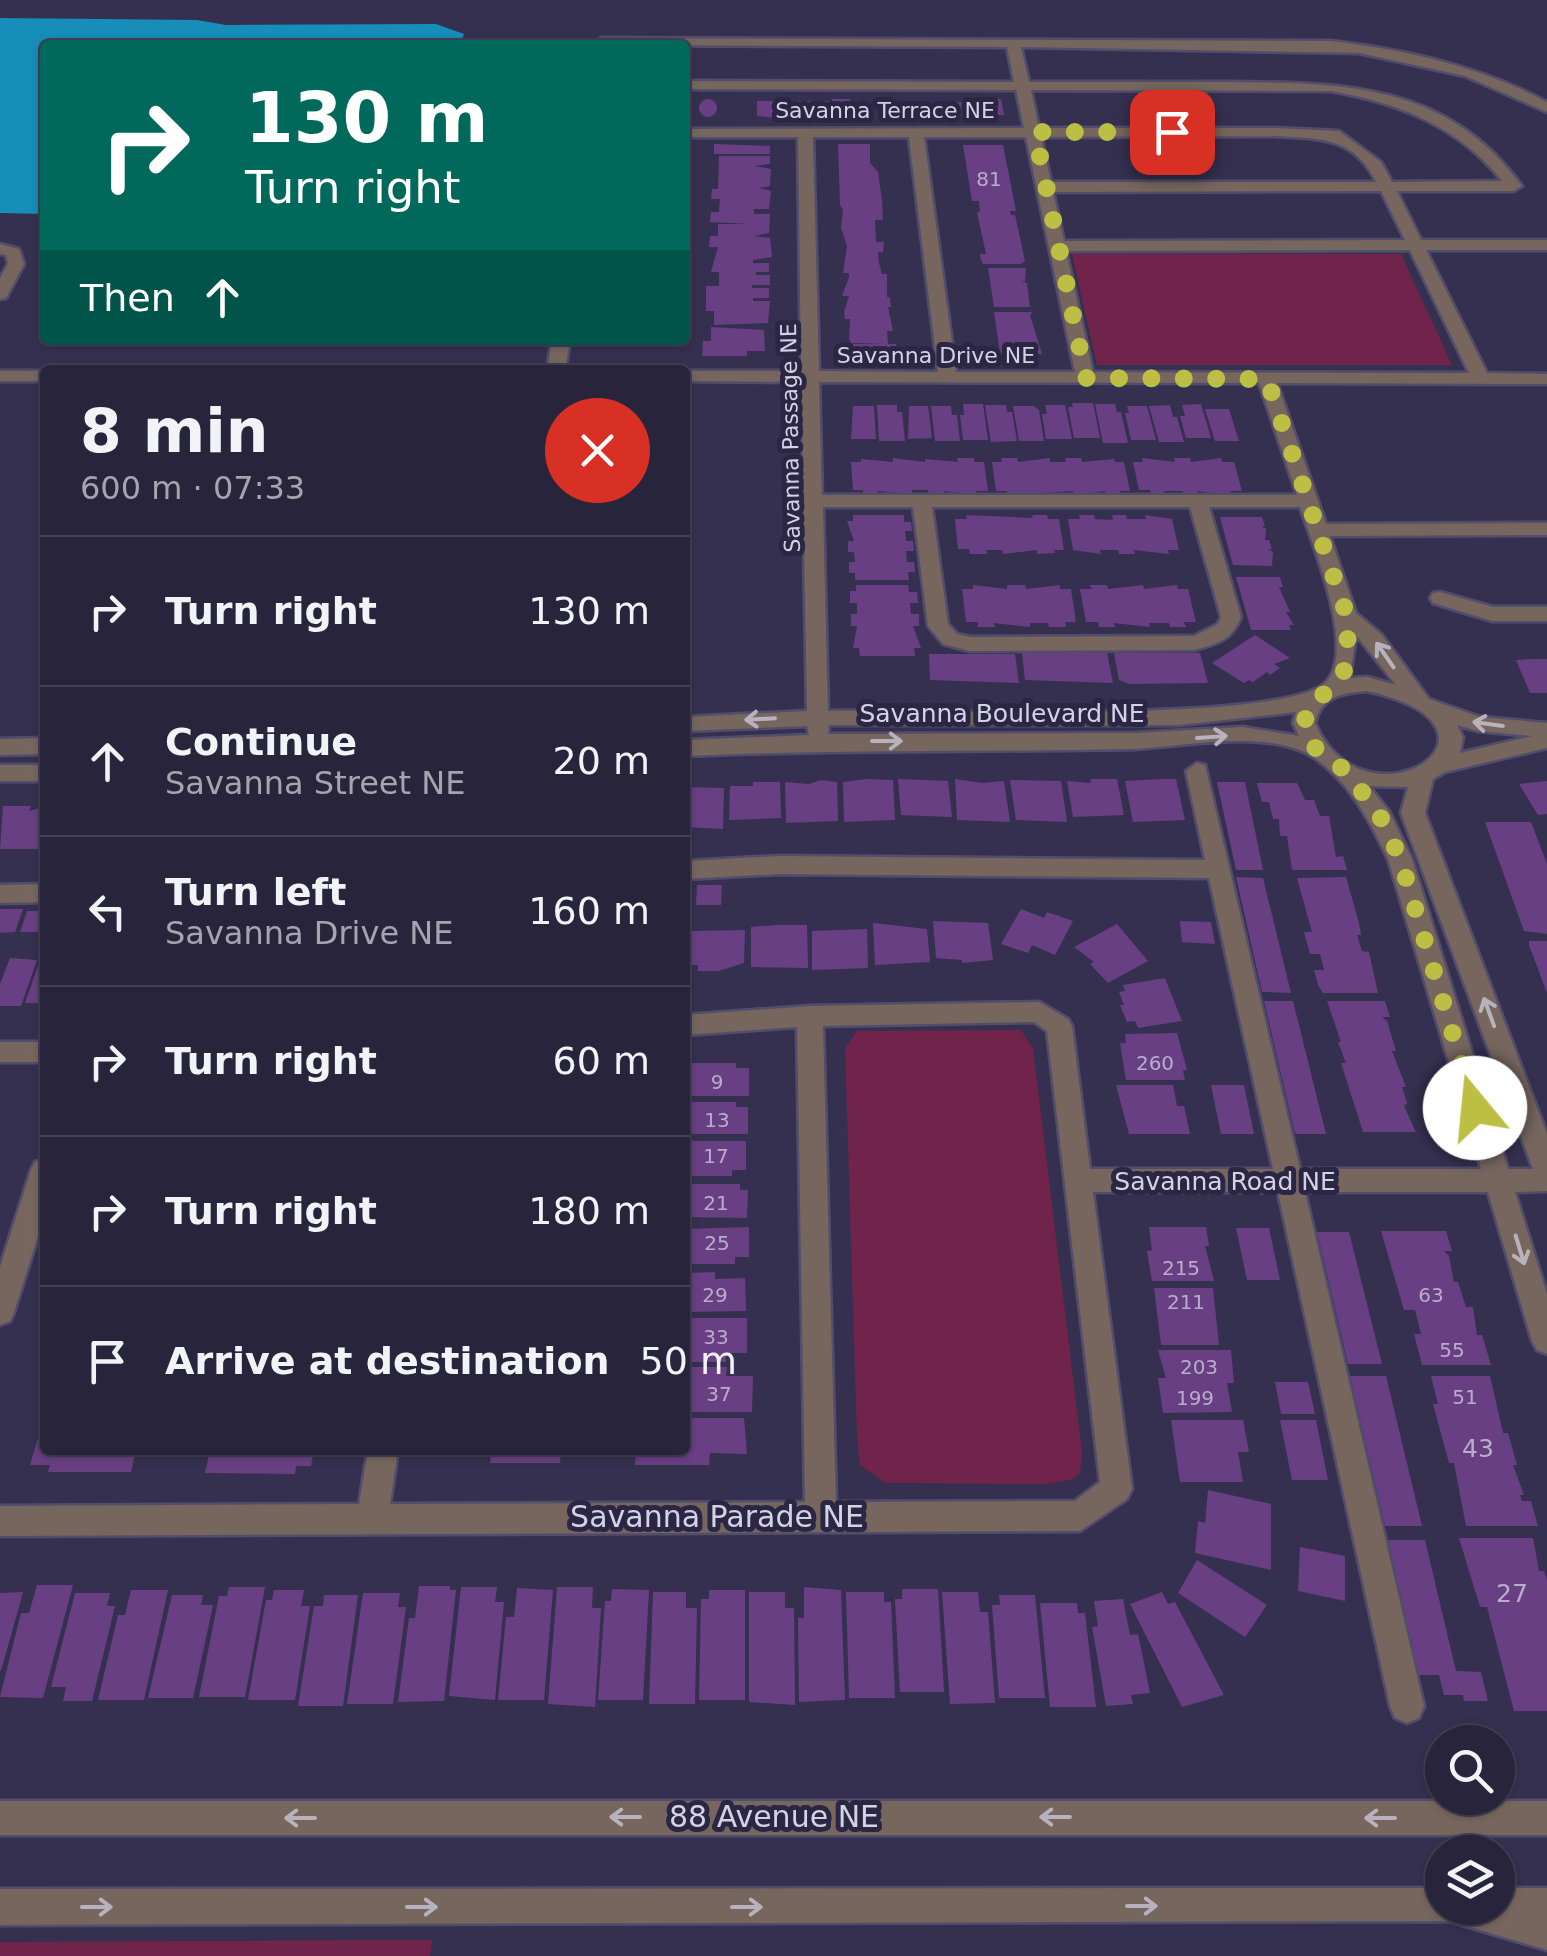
<!DOCTYPE html>
<meta charset="utf-8">
<style>
:root{--surface:#28243b;--page:#302c42;--text:#f1f3f6;--muted:#a5a4af;--line:#444155}
body{margin:0;font-family:"DejaVu Sans",sans-serif;background:var(--page);color:var(--text);height:100vh;display:flex;flex-direction:column;font-size:38px;white-space:nowrap}
*{box-sizing:border-box;margin:0}
p{font-size:32px;color:var(--muted)}
.icon{flex:none;width:55px;height:55px;fill:none;stroke:currentColor;stroke-width:2;stroke-linecap:round;stroke-linejoin:round}
.map{position:relative;flex:1;overflow:hidden}
.panel{position:absolute;left:40px;top:365px;width:650px;height:1090px;display:flex;flex-direction:column;background:var(--surface);border-radius:10px;box-shadow:0 2px 8px #0004,0 0 0 2px var(--line)}
.panel>*{flex:none}
.guide{position:absolute;left:40px;top:40px;width:650px;height:305px;border-radius:10px;box-shadow:0 2px 8px #0004,0 0 0 2px var(--line);background:#00695c;color:#fff;overflow:hidden}
.tools{position:absolute;left:1425px;top:1725px;display:grid;gap:20px}
.tools a{display:grid;place-items:center;width:90px;height:90px;border-radius:50%;background:var(--surface);box-shadow:0 2px 8px #0004,0 0 0 2px var(--line);font-size:50px}
.pin{position:absolute;display:grid;place-items:center;width:85px;height:85px;color:#fff;margin:-42px;border-radius:20px;box-shadow:0 5px 15px #0006}
.me{position:absolute;width:110px;margin:-55px;rotate:343deg;stroke-linejoin:round;filter:drop-shadow(0 0 8px #0008)}
.turn{display:flex;align-items:center;gap:35px;height:210px;padding:0 40px;font-size:45px}
.turn .icon{width:130px;height:130px;stroke-width:2.5}
.turn b{display:block;font-size:70px;line-height:85px}
.then{display:flex;align-items:center;height:95px;padding:0 40px;background:#0003;gap:20px;font-size:38px}
.round{display:grid;place-items:center;flex:none;width:105px;height:105px;border-radius:52px;background:var(--page)}
.head{display:flex;align-items:center;justify-content:space-between;height:170px;padding:0 40px}
h1{font-size:60px;font-weight:700;line-height:75px}
ul{padding:0;list-style:none}
li{display:flex;align-items:center;gap:30px;height:150px;padding:0 40px;border-top:2px solid var(--line)}
li div{flex:1}
li b{display:block;font-size:38px}
li em{font-style:normal}
.map>svg:first-child{display:block}
.green{fill:#70244c}
.water{fill:#178dba}
.building{fill:#693f83}
.lines{fill:none;stroke-linecap:round;stroke-linejoin:round}
.minor-casing{stroke:#524d6a;stroke-width:5}
.minor{fill:#76665e;fill-rule:evenodd}
.oneway{stroke:#b8b2bc}
.route{stroke:#bcbf44;stroke-width:18;stroke-dasharray:0 32.4}
.labels{text-anchor:middle;stroke-width:10;stroke-linejoin:round;paint-order:stroke}
.number-label{font-size:20px;fill:#b9adcc}
.far-street-label{font-size:22px;fill:#d4d2e5;stroke:#2b2644}
.street-label{font-size:25px;fill:#d4d2e5;stroke:#2b2644}
.near-number-label{font-size:25px;fill:#b9adcc}
.near-street-label{font-size:30px;fill:#d4d2e5;stroke:#2b2644}
</style>
<div class="map">
<svg width="1547" height="1956" viewBox="0 0 1547 1956">
<rect width="100%" height="100%" fill="#35304f"/>
<!-- green -->
<path class="green" d="M1072,254H1401L1452,365H1097Z
M1021,1030L1033,1049L1082,1452L1080,1473L1070,1480L1047,1484L886,1483L860,1465L857,1436L845,1048L857,1031Z
M432,1940L430,1956H0V1942Z"/>
<!-- water -->
<path class="water" d="M0,18L197,20L226,25L436,24L464,34L460,45H45V214L0,213Z"/>
<!-- building -->
<path class="building" d="M699 108a9 9 0 1 1 18 0a9 9 0 1 1-18 0Z
M832,99H850L851,117H833Z
M984,99H1001L1004,115H987Z
M757,101H774V118L757,116Z
M776,101H793V117H776Z
M795,101H812V117L795,118Z
M814,101H831L832,117H814Z
M889,102H906L907,118L890,116Z
M927,102L945,103L946,117H929Z
M946,102H963L966,118L948,116Z
M714,144L770,146V154H714Z
M838,144H870V163L878,172L882,200L883,220H875L876,242H884L883,252H878L879,263L882,274H887V297H890L891,307H888L893,331H887L888,344H896L897,355H852L853,344L883,343H851L849,339L850,319H845L844,312L849,296H842L849,277V273H843L847,246L841,228L843,210L840,205Z
M963,145H1003L1016,211H1010L1011,215H1015L1025,261L1021,264H983L981,260L980,254H986L977,212H980L979,201H972Z
M719,156H770V164L755,166L771,169L770,186L759,188L771,191L769,209H754V214H770L769,233L754,236L770,238L772,257L753,260V263H769V272H756V275H770V285H752V288H769V298H753V301H770L768,323L714,325V311H706V286H719V272H711L718,247H709L710,236H718V224H749L710,222L711,212H719L720,199H711L712,189H718Z
M988,268H1026L1025,281H1021L1027,283L1030,307H994Z
M994,312H1033L1030,315L1042,354H1000Z
M711,327L764,330L765,351H747V356H702L703,341H711Z
M1072,403H1093L1100,438H1074L1068,407H1073Z
M963,404H983L988,440H963L960,415H964Z
M1095,404H1115L1117,412H1121L1128,443H1103Z
M1201,404L1211,438H1186L1180,416H1185L1182,405Z
M877,405H897V412H902L905,441H879Z
M985,405H1006L1007,412H1012L1017,441L991,442Z
M1045,405H1065L1072,439H1046L1042,414H1047Z
M1170,405L1173,417H1177L1184,442H1159L1149,406Z
M853,406H874L876,439H851Z
M909,406H928L932,438L908,439Z
M931,406H951L952,415H957L960,441H935Z
M1013,406H1034L1039,410L1044,441H1019Z
M1127,406H1147L1156,440H1131L1125,413H1129Z
M1205,409H1229L1239,441H1215Z
M893,458L925,462V459L958,462L957,458H974V462H984L988,491H976L977,495L944,491L945,495H929L928,490H912V494L878,491V495H863V490H853L851,462H861V459L893,462Z
M1001,458H1017L1018,462L1050,458V462H1066L1065,458H1081L1082,462L1114,459L1115,462H1124L1130,491H1120V495H1106L1105,491L1073,495V491L1008,495L1007,491H996L992,462H1002Z
M1142,458L1175,462L1174,458H1190L1191,462L1221,458L1222,462H1234L1242,491H1230L1231,495L1197,491L1198,495H1184L1183,491H1164L1165,495H1151L1150,490H1139L1133,462H1143Z
M853,515H904V522H911L912,531H905L906,541H913L914,551H906L907,562H914L915,572H908L909,580H855V573H849V562H855L854,552H848V541H854L847,521H853Z
M966,515L1033,518L1032,515H1047L1048,519H1059L1064,550H1054L1055,553L1037,554V550L1003,554L1002,550H986L987,554H970L969,549H958L955,519H967Z
M1079,515H1094L1095,519L1113,520L1112,515H1126L1127,519H1146L1145,515L1172,519L1179,550H1168L1169,554L1134,550L1135,554H1119L1118,550H1100L1101,554L1073,550L1068,519H1080Z
M1220,517H1262L1265,526L1262,528H1266L1265,540H1269L1272,549H1268L1273,552L1272,566L1233,565Z
M1236,577H1280L1283,587H1279L1290,612H1286L1294,625H1289L1291,630H1251Z
M856,585H908L909,592H917L918,603H910L911,614H919V626H913L921,648H914L915,656H860L859,648H853L857,626H851V614H857V603H850V591H856Z
M973,585L1007,589V585H1025L1026,589L1060,585V589H1071L1076,622H1065L1066,627H1049L1048,623H1030V627L994,623L995,627H978V622H966L962,589H973Z
M1090,585H1107L1108,589L1143,585L1144,589L1177,585L1178,589H1188L1196,622H1184L1186,627H1170L1169,623H1149L1150,627L1114,623L1115,627H1099L1098,622H1086L1080,589H1092Z
M1255,635L1290,658L1274,664L1280,668L1270,675L1267,672L1253,682L1249,680L1244,683L1212,663Z
M1022,653H1107L1113,683L1025,680Z
M1114,653H1200L1208,683L1129,684L1119,680Z
M929,654H1015L1019,683L930,680Z
M1533,659H1547V693H1530L1516,660Z
M866,779L893,780L895,820L844,822L843,782Z
M898,779L948,781L952,817L901,815Z
M955,779L982,783L1004,781L1010,822L957,820Z
M1090,779H1117L1124,815L1073,817L1067,781L1091,783Z
M1161,779H1176L1185,820L1133,822L1125,781Z
M821,780L837,782L838,821L786,823L785,782L809,784Z
M1010,780L1061,781L1067,822L1016,820Z
M1547,781V814L1538,815L1519,784Z
M753,782H780L781,818L729,820L730,786H753Z
M1217,782H1245L1263,870H1236Z
M1257,783H1297L1305,800H1314L1320,816H1329L1336,857L1343,856L1347,870H1292L1287,836H1280L1279,819H1273L1269,802H1262Z
M685,787L724,788L723,829L685,827Z
M3,806H31L29,811L45,807V831L38,849H0Z
M1485,822H1531L1547,864V934L1524,931Z
M1236,877L1263,878L1291,993L1262,992Z
M1346,877L1359,923L1361,935H1357L1362,951L1369,952L1378,993H1323L1318,985L1314,970H1324L1320,954H1310L1304,932H1312L1297,878Z
M697,885H722L721,905H696Z
M0,909H23L15,932L0,933Z
M1021,909L1044,918L1047,912L1073,921L1055,955L1032,945L1028,953L1001,944Z
M27,911H45V932H20Z
M933,921L988,923L993,960L962,963V960L936,958Z
M1180,921L1211,922L1215,944L1182,942Z
M873,923L927,929L930,962L875,965Z
M1117,924L1148,961L1108,983L1090,964L1094,962L1074,947Z
M777,925H807L808,968L751,967V927Z
M867,929L868,968L812,970V931Z
M745,930L744,963L719,971H698V965H690L691,931Z
M1529,941H1547V993L1529,945Z
M10,958L37,960L21,1006H0V984Z
M38,966H45V1003H25Z
M1165,978L1182,1021L1138,1028L1135,1021L1127,1022L1120,1005H1124L1119,992L1125,991L1123,985Z
M1264,1001H1293L1326,1134H1295Z
M1327,1001H1385L1390,1017H1382L1387,1021L1396,1051H1392L1406,1087H1402L1407,1103L1404,1106L1416,1132H1363L1341,1063H1346L1338,1042H1341Z
M1177,1033L1187,1070H1183L1185,1080H1126L1120,1043H1126L1125,1034Z
M685,1063H736V1068H749V1096H685Z
M1116,1085H1173L1177,1106H1184L1190,1134H1129Z
M1211,1085H1244L1254,1134H1221Z
M685,1102H736V1107H748V1134H685Z
M685,1141H746V1170H732V1176H685Z
M685,1184H740V1190H748L747,1218L685,1217Z
M749,1227V1257H735V1264H685V1229Z
M1149,1227H1206L1209,1246H1205L1214,1281H1152L1147,1251L1152,1250Z
M1236,1228H1269L1280,1280H1247Z
M1381,1231H1446L1452,1251H1444L1449,1256L1454,1282H1458L1466,1307H1473L1477,1335H1482L1491,1365H1422L1414,1334H1421L1415,1310H1404Z
M1317,1232H1349L1382,1364H1348Z
M715,1272V1279L745,1278L746,1311L685,1312V1273Z
M1154,1288H1213L1219,1345H1161Z
M690,1318H747V1353H726V1362H685V1320Z
M1158,1350H1231L1234,1383H1227L1232,1412L1163,1413L1158,1378H1166Z
M685,1367H727L726,1376H753L752,1412H685Z
M1350,1376H1386L1422,1526H1385Z
M1431,1376H1490L1503,1433H1508L1517,1465H1513L1524,1495H1520L1522,1501H1531L1538,1526H1466L1454,1463H1449L1433,1404H1438Z
M1275,1382H1308L1315,1414H1281Z
M685,1418H744L747,1454L710,1453L709,1465H635L636,1450H685Z
M1171,1420H1243L1249,1452H1238L1243,1482H1180Z
M1280,1420H1316L1328,1480H1292Z
M41,1428H45V1450H136L131,1472H48L50,1465H30Z
M210,1450H314L311,1466H296L295,1474L205,1473Z
M458,1450H561L560,1463H490L491,1455H457Z
M1208,1490L1271,1504V1570L1195,1553L1198,1521L1205,1523Z
M1459,1538H1533L1539,1571H1544L1547,1580V1711H1514L1487,1607H1480Z
M1388,1540H1425L1456,1671L1481,1672L1488,1701H1464L1463,1695H1444L1439,1675H1419Z
M1300,1547L1345,1556V1601L1298,1591Z
M1197,1560L1267,1605L1245,1637L1178,1593Z
M37,1585H73L43,1698L0,1697L21,1613H29Z
M419,1586H450V1590H456L444,1701L398,1702L409,1618H415Z
M229,1587H265L245,1697H199L219,1596H227Z
M461,1587H497L495,1602H504L495,1700L449,1696Z
M557,1587H593L592,1608H601L595,1707L548,1704Z
M804,1587L841,1590L845,1700L799,1702L798,1618H804Z
M517,1588L553,1590L544,1700H498L506,1617H514Z
M612,1589L649,1590L643,1700H598L605,1601H611Z
M902,1589H938L944,1692H900L895,1599H902Z
M131,1590H168L144,1700H98L118,1615H125Z
M274,1590H304L301,1606H310L295,1700H248L266,1600H272Z
M709,1590H745V1700H699L701,1599H709Z
M23,1592L1,1671L0,1670V1593Z
M653,1592H686V1608H697L695,1704H649Z
M749,1592H785V1608H794L795,1705L749,1702Z
M846,1592H884V1602H891L895,1698H849Z
M942,1592H978L980,1612H988L995,1703L950,1704Z
M1162,1592L1168,1604L1175,1602L1224,1695L1182,1707L1130,1604Z
M75,1593H110L107,1606H115L92,1701H63L66,1687H51Z
M363,1593H400L398,1607H406L393,1704H347Z
M172,1595H203L201,1605H213L193,1698H148Z
M324,1595H358L343,1706H298L314,1606H323Z
M999,1595H1035L1045,1698H999L992,1605H1000Z
M1123,1599L1130,1635L1138,1634L1150,1693L1131,1695L1133,1704L1106,1706L1092,1627L1098,1626L1094,1601Z
M1040,1603H1077L1078,1613H1085L1096,1707H1050Z"/>
<g class="lines">
<!-- minor casing -->
<g class="minor-casing">
<path id="minor" d="M601,38L1331,41C1407,50 1479,66 1547,102V112L1465,76L1359,53L1021,47L1029,82C1092,82 1156,82 1219,82C1339,83 1444,80 1522,186L1514,191H1397L1421,240H1547V250H1426L1487,373L1547,374V384L1277,383L1326,524L1547,523V535L1330,536L1356,613L1382,635L1429,699L1480,717L1547,723V748L1445,772L1433,779L1425,813L1547,1134V1191L1515,1192L1547,1294V1354L1537,1350L1532,1341L1488,1192H1305L1424,1706L1419,1718L1407,1723L1395,1718L1390,1706L1278,1192H1093L1132,1489L1127,1499L1080,1531L0,1536V1506L359,1504L368,1450H398L390,1504L805,1502L797,1027L685,1035V1015L810,1006L1039,1002L1068,1019L1072,1026L1090,1169H1273L1209,878L779,874L685,879V861L779,856L1205,860L1186,771L1197,763L1205,765L1300,1169H1481L1388,859C1370,821 1349,781 1313,757C1268,728 1183,747 1133,749C983,752 834,749 685,756V740L809,735L807,726L685,731V717L807,711L801,382L685,381V371H801L798,137H685V129L1024,128L1016,90L685,89V81L1014,82L1007,47L599,45ZM1031,90L1331,91C1399,103 1458,126 1502,181L1392,182L1381,162L1339,131L1275,128H1039ZM1275,136C1319,139 1354,136 1376,182H1051L1041,137ZM813,137H909L938,372L819,371ZM924,137H1026L1075,372H956ZM1381,191L1405,240L1064,241L1053,192ZM1410,250L1469,373L1093,372L1066,251ZM819,382L1259,383L1297,495H822ZM823,507H913L928,626L943,644L970,651L1194,650C1217,644 1232,640 1241,617L1209,507H1300C1312,543 1357,650 1326,682C1286,725 907,709 828,711ZM932,507H1190L1221,617L1218,624L1194,636L970,637L957,634L948,624ZM1356,635L1396,685L1367,677L1350,678ZM1367,691C1534,728 1365,838 1315,723C1321,696 1342,693 1367,691ZM1296,712L1293,723L1299,736L1243,727L1136,733L828,734L829,725H1179ZM1457,725L1478,731L1532,736L1460,753L1463,737ZM1369,786L1408,787L1401,813L1533,1169H1508L1412,859L1389,811ZM1034,1022L1047,1031L1100,1482L1075,1501L836,1502L823,1026Z
M0,244L19,249L24,264L6,298L0,299V278L8,264L6,255L0,254Z
M552,340H570L565,370H547Z
M0,371H45V381H0Z
M1440,592L1493,607H1547V621H1492L1433,603L1430,598L1433,593Z
M45,738V754L0,755V739Z
M0,765H45V781H0Z
M45,884V902L0,903V885Z
M0,1042H45V1062H0Z
M45,1159V1214L14,1312L10,1321L0,1325V1267L31,1170L35,1162Z
M0,1801H1547V1835H0Z
M1442,1888V1908H1498V1888H1547V1950L1449,1921L0,1925V1889Z"/>
</g>
<!-- minor -->
<use href="#minor" class="minor"/>
</g>
<!-- one-way arrows -->
<defs><path id="oneway-shaft" d="M-6 0H5M1.5-3L5.5 0L1.5 3" fill="none" stroke-width="1.6" stroke-linecap="round" stroke-linejoin="round" transform="scale(2.5)"/></defs>
<g class="oneway">
<use href="#oneway-shaft" transform="translate(1385 655) rotate(-125)"/>
<use href="#oneway-shaft" transform="translate(760 719) rotate(177)"/>
<use href="#oneway-shaft" transform="translate(1488 724) rotate(-172)"/>
<use href="#oneway-shaft" transform="translate(1212 737) rotate(-4)"/>
<use href="#oneway-shaft" transform="translate(887 741)"/>
<use href="#oneway-shaft" transform="translate(1489 1012) rotate(-110)"/>
<use href="#oneway-shaft" transform="translate(1520 1250) rotate(73)"/>
<use href="#oneway-shaft" transform="translate(625 1817) rotate(180)"/>
<use href="#oneway-shaft" transform="translate(1055 1817) rotate(180)"/>
<use href="#oneway-shaft" transform="translate(300 1818) rotate(180)"/>
<use href="#oneway-shaft" transform="translate(1380 1818) rotate(-180)"/>
<use href="#oneway-shaft" transform="translate(1142 1906)"/>
<use href="#oneway-shaft" transform="translate(97 1907)"/>
<use href="#oneway-shaft" transform="translate(422 1907)"/>
<use href="#oneway-shaft" transform="translate(747 1907)"/>
</g>
<g class="lines">
<!-- route -->
<path class="route" d="M1172,132H1035L1086,378L1267,379L1347,616L1348,654L1343,675L1334,688L1311,702L1304,723L1306,735L1317,750L1342,768L1377,810L1400,858L1475,1108"/>
</g>
<g class="labels">
<!-- number labels -->
<g class="number-label">
<text x="989" y="186">81</text>
<text x="1155" y="1070">260</text>
<text x="717" y="1089">9</text>
<text x="717" y="1127">13</text>
<text x="716" y="1163">17</text>
<text x="716" y="1210">21</text>
<text x="717" y="1250">25</text>
<text x="1181" y="1275">215</text>
<text x="715" y="1302">29</text>
<text x="1431" y="1302">63</text>
<text x="1186" y="1309">211</text>
<text x="716" y="1344">33</text>
<text x="1452" y="1357">55</text>
<text x="1199" y="1374">203</text>
<text x="719" y="1401">37</text>
<text x="1465" y="1404">51</text>
<text x="1195" y="1405">199</text>
</g>
<!-- far-street labels -->
<g class="far-street-label">
<text x="885" y="118">Savanna Terrace NE</text>
<text x="936" y="363">Savanna Drive NE</text>
<text transform="translate(790 438) rotate(-91)" y="8">Savanna Passage NE</text>
</g>
<!-- street labels -->
<g class="street-label">
<text x="1002" y="722">Savanna Boulevard NE</text>
<text x="1225" y="1190">Savanna Road NE</text>
</g>
<!-- near-number labels -->
<g class="near-number-label">
<text x="1478" y="1457">43</text>
<text x="1512" y="1602">27</text>
</g>
<!-- near-street labels -->
<g class="near-street-label">
<text x="717" y="1527">Savanna Parade NE</text>
<text x="774" y="1827">88 Avenue NE</text>
</g>
</g>
</svg>
<div class="tools">
<a><svg class="icon" aria-label="search" viewBox="0 0 24 24"><circle cx="10" cy="10" r="6"/><path d="M15 15l6 6"/></svg></a>
<a><svg class="icon" aria-label="layers" viewBox="0 0 24 24"><path d="M12 4l9 5-9 5-9-5zM3 14l9 5 9-5"/></svg></a>
</div>
<div class="pin" style="left:1172px;top:132px;background:#d93025"><svg class="icon" aria-label="arrive" viewBox="0 0 24 24"><path d="M6 21V4h12l-3 4 3 4H6"/></svg></div>
<svg class="me" style="left:1475px;top:1108px" viewBox="-20 -20 40 40"><circle r="19" fill="#fff"/><path d="M0-13L10 11 0 6-10 11z" fill="#bcbf44"/></svg>
<div class="guide">
<div class="turn"><svg class="icon" aria-label="right" viewBox="0 0 24 24"><path d="M7 20v-9h11M14 6l5 5-5 5"/></svg><div><b>130 m</b>Turn right</div></div>
<div class="then">Then<svg class="icon" aria-label="ahead" viewBox="0 0 24 24"><path d="M12 20V5M6 11l6-6 6 6"/></svg></div>
</div>
<section class="panel">
<div class="head"><div><h1>8 min</h1><p>600 m · 07:33</p></div><a class="round" style="background:#d93025;color:#fff"><svg class="icon" aria-label="close" viewBox="0 0 24 24"><path d="M6 6l12 12M18 6L6 18"/></svg></a></div>
<ul>
<li><svg class="icon" aria-label="right" viewBox="0 0 24 24"><path d="M7 20v-9h11M14 6l5 5-5 5"/></svg><div><b>Turn right</b></div><em>130 m</em></li>
<li><svg class="icon" aria-label="ahead" viewBox="0 0 24 24"><path d="M12 20V5M6 11l6-6 6 6"/></svg><div><b>Continue</b><p>Savanna Street NE</p></div><em>20 m</em></li>
<li><svg class="icon" aria-label="left" viewBox="0 0 24 24"><path d="M17 20v-9H6M10 6l-5 5 5 5"/></svg><div><b>Turn left</b><p>Savanna Drive NE</p></div><em>160 m</em></li>
<li><svg class="icon" aria-label="right" viewBox="0 0 24 24"><path d="M7 20v-9h11M14 6l5 5-5 5"/></svg><div><b>Turn right</b></div><em>60 m</em></li>
<li><svg class="icon" aria-label="right" viewBox="0 0 24 24"><path d="M7 20v-9h11M14 6l5 5-5 5"/></svg><div><b>Turn right</b></div><em>180 m</em></li>
<li><svg class="icon" aria-label="arrive" viewBox="0 0 24 24"><path d="M6 21V4h12l-3 4 3 4H6"/></svg><div><b>Arrive at destination</b></div><em>50 m</em></li>
</ul>
</section>
</div>
